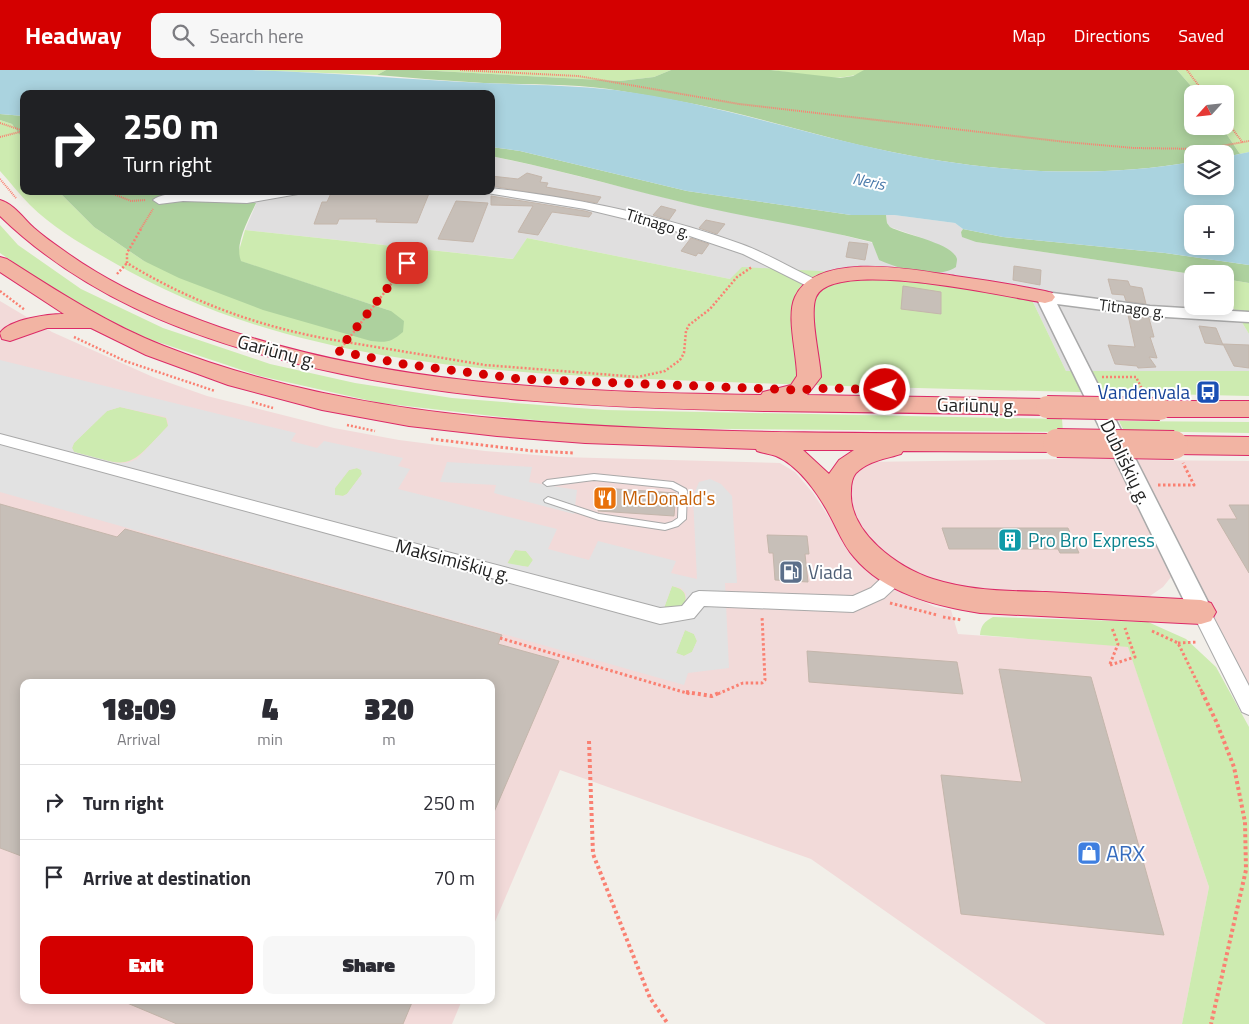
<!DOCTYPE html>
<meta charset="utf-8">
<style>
:root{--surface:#fff;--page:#f7f7f7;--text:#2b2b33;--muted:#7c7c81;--line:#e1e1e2;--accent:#d40000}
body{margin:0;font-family:"Titillium Web",sans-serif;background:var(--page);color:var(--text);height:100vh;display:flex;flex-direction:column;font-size:19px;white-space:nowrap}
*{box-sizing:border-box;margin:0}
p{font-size:16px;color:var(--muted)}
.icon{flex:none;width:28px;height:28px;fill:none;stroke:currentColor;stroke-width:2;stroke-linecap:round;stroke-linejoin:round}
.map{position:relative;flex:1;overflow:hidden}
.details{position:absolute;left:20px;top:609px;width:475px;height:325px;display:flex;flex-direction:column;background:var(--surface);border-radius:10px;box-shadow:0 2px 12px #0003}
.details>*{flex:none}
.banner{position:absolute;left:20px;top:20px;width:475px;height:105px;border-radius:10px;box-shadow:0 2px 12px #0003;background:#202124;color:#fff;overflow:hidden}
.needle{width:32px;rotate:243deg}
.controls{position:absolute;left:1184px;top:15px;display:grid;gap:10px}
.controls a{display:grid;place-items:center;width:50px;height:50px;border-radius:10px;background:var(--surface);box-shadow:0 2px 12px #0003;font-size:25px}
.pin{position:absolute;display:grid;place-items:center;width:42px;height:42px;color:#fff;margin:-21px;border-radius:10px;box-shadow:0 2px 8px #0006}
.me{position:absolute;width:55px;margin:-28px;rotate:271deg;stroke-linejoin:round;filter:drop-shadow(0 0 4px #0008)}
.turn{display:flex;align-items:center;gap:18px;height:105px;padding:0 20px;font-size:22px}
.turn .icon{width:65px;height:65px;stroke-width:2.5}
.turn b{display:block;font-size:35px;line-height:42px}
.eta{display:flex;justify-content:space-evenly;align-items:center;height:85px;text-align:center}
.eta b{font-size:30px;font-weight:800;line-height:35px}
.cta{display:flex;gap:10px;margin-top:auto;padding:10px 20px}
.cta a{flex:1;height:58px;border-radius:10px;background:var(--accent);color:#fff;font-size:20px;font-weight:800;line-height:58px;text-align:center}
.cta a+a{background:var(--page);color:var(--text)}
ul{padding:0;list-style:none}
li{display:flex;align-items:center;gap:15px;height:75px;padding:0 20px;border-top:1px solid var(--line)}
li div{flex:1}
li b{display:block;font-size:19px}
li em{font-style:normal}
header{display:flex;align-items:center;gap:30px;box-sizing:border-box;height:70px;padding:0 25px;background:var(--accent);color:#fff}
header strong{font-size:24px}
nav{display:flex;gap:28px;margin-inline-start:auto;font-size:18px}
.search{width:350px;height:45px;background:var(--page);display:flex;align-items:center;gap:12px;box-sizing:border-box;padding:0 18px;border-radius:10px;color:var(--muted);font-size:19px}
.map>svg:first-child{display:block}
.residential{fill:#e0dfdf}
.commercial{fill:#f2dad9}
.grass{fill:#cdebb0}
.forest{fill:#add19e}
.parking{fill:#e2e2e2;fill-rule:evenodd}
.water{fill:#aad3df;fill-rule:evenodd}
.building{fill:#c7bfb8;stroke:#c4b6ab}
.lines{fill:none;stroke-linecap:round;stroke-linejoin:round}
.service-casing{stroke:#a9a9a9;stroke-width:2}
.minor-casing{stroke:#a9a9a9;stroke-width:2}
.tertiary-casing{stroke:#a9a9a9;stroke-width:3}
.trunk-casing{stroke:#dc2a67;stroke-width:2}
.path-far3{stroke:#fa8072;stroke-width:2;stroke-dasharray:1 1;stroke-linecap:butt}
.path-far2{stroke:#fa8072;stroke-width:2.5;stroke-dasharray:2 2;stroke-linecap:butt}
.path-far1{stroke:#fa8072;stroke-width:3;stroke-dasharray:2.5 2.5;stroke-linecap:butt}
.path{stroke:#fa8072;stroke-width:4;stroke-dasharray:3 3;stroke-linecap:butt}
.service{fill:#fff;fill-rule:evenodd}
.minor{fill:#fff;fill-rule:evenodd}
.tertiary{fill:#fff;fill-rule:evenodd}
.trunk{fill:#f2b4a3;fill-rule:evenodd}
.trunk-bridge-far1-casing{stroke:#dc2a67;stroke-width:24;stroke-linecap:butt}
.trunk-bridge-casing{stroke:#dc2a67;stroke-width:30;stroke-linecap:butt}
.trunk-bridge-far1{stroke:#f2b4a3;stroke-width:22}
.trunk-bridge{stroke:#f2b4a3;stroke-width:28}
.route{stroke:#d40000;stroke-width:9;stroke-dasharray:0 16.2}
.labels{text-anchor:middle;stroke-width:4;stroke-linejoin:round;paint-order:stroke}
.far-water-label{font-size:16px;font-style:italic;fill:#4a7aab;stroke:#fff}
.far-street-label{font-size:16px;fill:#222;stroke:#fff}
.street-label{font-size:19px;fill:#222;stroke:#fff}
.transit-label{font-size:19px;fill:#164399;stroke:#fff;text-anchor:end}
.food-label{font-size:19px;fill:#c56008;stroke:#fff;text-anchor:start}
.culture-label{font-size:19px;fill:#0d838f;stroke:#fff;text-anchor:start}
.service-label{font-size:19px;fill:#4e5e75;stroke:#fff;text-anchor:start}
.near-shop-label{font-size:22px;fill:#366cbe;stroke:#fff;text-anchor:start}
</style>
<header>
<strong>Headway</strong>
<div class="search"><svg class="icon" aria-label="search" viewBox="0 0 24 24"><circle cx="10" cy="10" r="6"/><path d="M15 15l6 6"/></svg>Search here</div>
<nav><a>Map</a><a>Directions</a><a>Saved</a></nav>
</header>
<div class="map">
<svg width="1249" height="954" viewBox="0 0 1249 954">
<rect width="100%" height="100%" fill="#f2efe9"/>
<!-- residential -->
<path class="residential" d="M491,86L537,96L699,136L819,159L873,173L879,190L922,168L890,157L887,153L886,145H894L955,153L963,159L961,162L976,172L1192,204V236H1225V224L1249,264V301H1066L1032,230L730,209L527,168L514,189L245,160L256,134L188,129L190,121H491Z"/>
<!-- commercial -->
<path class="commercial" d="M0,231L52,262L153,307L207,326L334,358L399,370L485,381L560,387L780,393L795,402L813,423L852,482L891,516L935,537L951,540L958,564L1128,576L1209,817L1182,954H1046L811,789L560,700L491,861V612H24V930H462L452,954H0Z
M1059,389H1114L1171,507L1163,517L1150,526L1129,528L965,518L938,513L900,496L878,479L856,450L847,427L850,408L865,392Z
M1134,390L1249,391V616Z"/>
<!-- grass -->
<path class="grass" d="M248,0H386L377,5Z
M418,0H671L654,7L620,11Z
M771,0H864L865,1C837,15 801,4 771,0Z
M1177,0H1249V82L1240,84L1221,56H1225V24H1198Z
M0,50L12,54L24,71V121H58L94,157L144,191L391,241L240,191L238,184L245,160L513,189L527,168L730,209L742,197L876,204L1021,225L1032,230L1066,301H1249V326C1083,322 918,319 752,313C535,304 304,305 111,191C83,175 53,158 30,135C20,125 10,112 0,101Z
M0,155L18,175L81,219L163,258L270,294L355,313L452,328L605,340L1062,349L1063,362L629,358L511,348L380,333L260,306L143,267L59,224L0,183Z
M1225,209L1249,213V264L1225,224Z
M120,337L166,348L168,356C126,400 133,398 74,382L72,378L74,373L107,341Z
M1119,351L1249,352V363L1124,361Z
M357,398L361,400L362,404L347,424L343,426L335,425V418L349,400Z
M515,480L526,481L533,490L529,497L507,494Z
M672,516C684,519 688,524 684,536L664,538Z
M993,547L1148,552L1186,569L1216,597L1249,657V954H1182L1209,817L1128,577L980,565C981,555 984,552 993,547Z
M641,550L645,551L641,562L631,570L622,568L627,558Z
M685,560L694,564L697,571L692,582L684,586L676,583Z"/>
<!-- forest -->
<path class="forest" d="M386,0H418L620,11L654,7L671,0H771L840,8L853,6L864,0H1177L1198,24H1192V56H1221L1240,84L1225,87V84H1192V92C1094,109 989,102 892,82C836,71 782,54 727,41C692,33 656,27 621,21C576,13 530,15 484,13C449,11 413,8 377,5Z
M0,44L24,46V71L12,54L0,50Z
M491,77L520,81L687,121L851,145H886L887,153L890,157C905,165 953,173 957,189C957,192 956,195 956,197C937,210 899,199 879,190L872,172C815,158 756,149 698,136C629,120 561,100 491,86Z
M58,121H190L188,130L256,133C249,149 234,174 241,191L391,241L404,251L403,262C391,272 387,273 371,271L263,240L179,208L144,191L94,157Z
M963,159L1003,167L1165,183L1249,195V213L1225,209V204H1192L976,172L962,167L961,162Z"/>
<!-- parking -->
<path class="parking" d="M0,290L296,363L291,371L317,378L324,371L403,388L398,396L410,399L398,419L557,459L548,479L589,490L598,471L676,491L671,503L697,509L693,427L699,412L710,409L721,414L732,426L737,513H725L729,598L688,603L684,615L0,422ZM120,337L166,347L168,351V356L137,389L127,393H116L74,382L72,378L74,373L107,341ZM357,398L361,400L362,404L347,424L343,426L335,425V418L349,400ZM515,480L526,481L533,490L528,497L507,493ZM672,516L681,518L686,524V529L684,536L664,538ZM685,560L694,564L697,571L692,582L684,586L676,583Z
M447,392L532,397L529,412L577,420L574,444L494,423L496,415L440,412Z"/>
<!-- water -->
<path class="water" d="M0,0C82,0 165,0 248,0C326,2 404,9 483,13C527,15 571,15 615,20C710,32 800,63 892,82C990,102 1094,109 1192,92V116H1225V87L1249,82V195L1165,183L1003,167L963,159L955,153L894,145H851L687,121L520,81L491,77V24H24V46L0,44ZM1192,144H1225V176H1192Z"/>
<!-- building -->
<path class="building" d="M527,103L542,107L540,112L548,113L546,117L601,127L597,133L491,116V106L518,109Z
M332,121H430L417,153L376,152L377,149H339L337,154H314L322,132H327Z
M491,126L585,141L592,143L589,147L552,142L538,165L518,162L533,136L491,135Z
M456,131L488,133L473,172L438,169Z
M661,136L676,140L669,150L653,145Z
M706,150L725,154L717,164L699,158Z
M691,168L709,174L702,184L698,183L696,186L681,181Z
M849,172L868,174L865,190L846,187Z
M1014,196L1041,200L1040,215L1013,210Z
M1108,209L1128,211L1130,216L1142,218L1146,234L1126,231L1124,225L1112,224Z
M903,216L941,222V244L901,239Z
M1128,245L1149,248L1154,267H1150L1157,288L1149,287L1156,297L1138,298L1137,296L1115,294L1108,275L1135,277Z
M1199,256L1216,258L1223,275L1205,273Z
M1223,274L1249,275V298L1234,296Z
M602,418L676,423L674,446L598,441Z
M0,434L117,467L125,459L502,565L498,574L559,591L491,749V612H24V787L0,778Z
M1229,435H1249V503L1217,449H1237Z
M942,458H1068L1079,483H1060L1058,479H949Z
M767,465L807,466L809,484H805L808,512L775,510L773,483H769Z
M807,581L957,592L963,624L809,612Z
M999,599L1091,607L1164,865L961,844L941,705L1022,712Z
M120,930H413L403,954H177Z"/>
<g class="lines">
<!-- service casing -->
<g class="service-casing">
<path id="service" d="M594,404L673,412L686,419L687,421L686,449L678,456L665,460L599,450L545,432L544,430L548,427L599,444L665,454L672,452L678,448L679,422L671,418L594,410L547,416L543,413L547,410Z"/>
</g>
<!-- minor casing -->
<g class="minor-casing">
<path id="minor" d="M491,118C576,128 661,145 741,174C769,184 794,200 821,212L823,215L821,218H811L743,184L672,160L585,139L487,123L485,121H491Z
M274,121H304L298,124L247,133L183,131L159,134L153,130C165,118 228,126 247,125C256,125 265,123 274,121Z
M0,364L660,538L682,536L693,523L699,521L853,526L871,518L890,500L896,498L902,500L905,505L898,515L884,528L853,542L704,536L694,548L660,554L0,374Z
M1201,534L1208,537L1249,616V645L1242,642L1192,542L1194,537Z"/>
</g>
<!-- tertiary casing -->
<g class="tertiary-casing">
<path id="tertiary" d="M1045,222L1150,236L1249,242V252L1150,246L1057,234L1213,542L1209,549L1201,552L1193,549L1036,227L1039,223Z"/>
</g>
<!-- trunk casing -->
<g class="trunk-casing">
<path id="trunk" d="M0,130C14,134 24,149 34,158C43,166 53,173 63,180C100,207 142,228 184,244C364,316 570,322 761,325L763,322L791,315L797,306C797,284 786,246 795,227C817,180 915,200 955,206C985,210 1015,215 1045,221L1052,223L1055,227L1052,231L1045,233C1008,227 833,187 816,227C809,244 820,287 821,307L807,325L1047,329L1055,331L1059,337L1055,343L1047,345C954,343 861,342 768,341C607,338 446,332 290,292C182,265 81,224 0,146Z
M0,187L7,189C57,221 108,254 164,276C317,336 481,351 644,358C781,364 919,363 1057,364L1066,367L1069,373L1066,379L1057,382L903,381L901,384C885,389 868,391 856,403C852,408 851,415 851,421C848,462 898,498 933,509C970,521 1008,521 1046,522C1098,525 1149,527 1201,530L1211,533L1216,542L1211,551L1201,554L980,543C935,536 884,523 854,487C843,475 837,458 829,444C818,423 798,395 776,386C770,384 763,383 757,381L756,379L585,373L497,366L409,356L322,340L228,315L146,285L91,258H47L10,271L2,269L0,263C9,249 49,244 64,244L0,202ZM803,380H854L839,390L829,404Z
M1160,331H1249V347H1160L1152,345L1148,339L1152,333Z
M1174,366L1249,367V385L1174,384L1165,381L1162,375L1165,369Z"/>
</g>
<!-- path-far3 -->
<path class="path-far3" d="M460,0L578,6L739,34L1066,72L1134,78L1205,79L1249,71
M1187,0L1205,24
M1225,49L1243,73
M0,53L24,61
M0,67L23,61
M0,109L16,128
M106,121L131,131L146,130
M140,160L153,139"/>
<!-- path-far2 -->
<path class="path-far2" d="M141,159L127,183V193C194,234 268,260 346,272L419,178
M117,204L127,193
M0,221L25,240
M74,267L125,291L215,321
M339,281L346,272L485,295L638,307L665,301L680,290L684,283L686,261L689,255L710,239L737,207L752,197
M1102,307H1136L1143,321
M252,332L273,338
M347,355L375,361"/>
<!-- path-far1 -->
<path class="path-far1" d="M431,369L533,381L574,383
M1158,415H1194L1183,393
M890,533L937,545
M943,547L962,550
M1152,561L1178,573L1203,624
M500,568L690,624
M1178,573L1198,572
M1110,594L1118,574L1112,558
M1110,595L1135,587L1125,558
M718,624L743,613H762L765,610L762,546"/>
<!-- path -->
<path class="path" d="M686,622L712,626L721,622
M1202,622L1216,651L1234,697L1245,752L1246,800L1211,954
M589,671L593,784L650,928L668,954"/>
<!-- service -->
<use href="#service" class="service"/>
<!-- minor -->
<use href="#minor" class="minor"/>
<!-- tertiary -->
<use href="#tertiary" class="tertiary"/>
<!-- trunk -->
<use href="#trunk" class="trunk"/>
<!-- trunk-bridge-far1 casing -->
<g class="trunk-bridge-far1-casing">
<path id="trunk-bridge-far1" d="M1047,337L1160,339"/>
</g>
<!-- trunk-bridge casing -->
<g class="trunk-bridge-casing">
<path id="trunk-bridge" d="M1057,373L1174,375"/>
</g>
<!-- trunk-bridge-far1 -->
<use href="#trunk-bridge-far1" class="trunk-bridge-far1"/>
<!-- trunk-bridge -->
<use href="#trunk-bridge" class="trunk-bridge"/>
</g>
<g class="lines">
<!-- route -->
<path class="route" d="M407,193L338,281L403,294L520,309L798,320L829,318L885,320"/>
</g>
<!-- icons -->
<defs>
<g id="bus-square" transform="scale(1.25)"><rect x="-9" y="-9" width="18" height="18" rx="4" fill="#1a4fb4" stroke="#fff"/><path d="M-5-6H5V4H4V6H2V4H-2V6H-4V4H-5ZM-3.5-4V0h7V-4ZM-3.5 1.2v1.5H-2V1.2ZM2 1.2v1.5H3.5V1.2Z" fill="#fff"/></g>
<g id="restaurant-square" transform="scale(1.25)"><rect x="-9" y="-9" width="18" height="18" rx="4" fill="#e8710a" stroke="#fff"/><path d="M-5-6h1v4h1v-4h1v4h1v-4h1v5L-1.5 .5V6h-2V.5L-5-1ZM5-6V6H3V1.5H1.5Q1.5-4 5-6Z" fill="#fff"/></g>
<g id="building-square" transform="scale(1.25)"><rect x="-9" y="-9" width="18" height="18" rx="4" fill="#0f9aa8" stroke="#fff"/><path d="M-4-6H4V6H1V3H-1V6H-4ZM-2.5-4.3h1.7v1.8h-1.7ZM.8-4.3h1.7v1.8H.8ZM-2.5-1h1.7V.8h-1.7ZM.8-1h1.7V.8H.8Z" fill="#fff"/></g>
<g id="fuel-square" transform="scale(1.25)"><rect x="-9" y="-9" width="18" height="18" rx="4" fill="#5c6f8a" stroke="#fff"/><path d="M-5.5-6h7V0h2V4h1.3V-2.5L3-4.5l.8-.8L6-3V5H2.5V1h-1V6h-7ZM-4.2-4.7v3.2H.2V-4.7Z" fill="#fff"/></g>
<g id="shop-square" transform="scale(1.25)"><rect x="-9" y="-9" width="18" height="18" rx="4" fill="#3f7fe0" stroke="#fff"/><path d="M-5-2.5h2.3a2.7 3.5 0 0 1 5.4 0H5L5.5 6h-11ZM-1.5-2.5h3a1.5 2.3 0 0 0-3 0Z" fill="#fff"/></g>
</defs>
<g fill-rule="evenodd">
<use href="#bus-square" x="1208" y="322"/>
<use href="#restaurant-square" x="605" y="428"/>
<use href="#building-square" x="1010" y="470"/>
<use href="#fuel-square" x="791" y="502"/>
<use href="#shop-square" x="1089" y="783"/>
</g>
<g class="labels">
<!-- far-water labels -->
<g class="far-water-label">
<text transform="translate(869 111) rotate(12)" y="6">Neris</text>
</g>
<!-- far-street labels -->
<g class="far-street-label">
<text transform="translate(658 153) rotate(17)" y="6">Titnago g.</text>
<text transform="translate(1132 238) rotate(7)" y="6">Titnago g.</text>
</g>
<!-- street labels -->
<g class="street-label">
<text transform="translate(277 281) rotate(15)" y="7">Gariūnų g.</text>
<text transform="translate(977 335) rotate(1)" y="7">Gariūnų g.</text>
<text transform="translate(1126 392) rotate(64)" y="7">Dubliškių g.</text>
<text transform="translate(453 490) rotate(15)" y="7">Maksimiškių g.</text>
</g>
<!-- transit labels -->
<g class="transit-label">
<text x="1190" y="329">Vandenvala</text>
</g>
<!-- food labels -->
<g class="food-label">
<text x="622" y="435">McDonald's</text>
</g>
<!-- culture labels -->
<g class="culture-label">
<text x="1028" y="477">Pro Bro Express</text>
</g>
<!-- service labels -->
<g class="service-label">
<text x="808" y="509">Viada</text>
</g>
<!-- near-shop labels -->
<g class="near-shop-label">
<text x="1106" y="791">ARX</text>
</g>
</g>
</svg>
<div class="controls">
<a><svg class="needle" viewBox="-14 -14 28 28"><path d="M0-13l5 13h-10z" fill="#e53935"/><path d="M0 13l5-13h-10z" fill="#7c7c81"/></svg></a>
<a><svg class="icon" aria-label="layers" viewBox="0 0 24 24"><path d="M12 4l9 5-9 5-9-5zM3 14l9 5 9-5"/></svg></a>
<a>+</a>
<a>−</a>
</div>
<div class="pin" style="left:407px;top:193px;background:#d93025"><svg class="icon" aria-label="arrive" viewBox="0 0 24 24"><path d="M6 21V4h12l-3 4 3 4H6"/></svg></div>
<svg class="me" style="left:885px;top:320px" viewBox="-20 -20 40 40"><circle r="17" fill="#d40000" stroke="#fff" stroke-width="3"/><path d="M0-11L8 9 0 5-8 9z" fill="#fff"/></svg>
<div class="banner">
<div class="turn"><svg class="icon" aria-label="right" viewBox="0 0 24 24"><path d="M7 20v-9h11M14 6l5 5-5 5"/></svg><div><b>250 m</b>Turn right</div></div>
</div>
<section class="details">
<div class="eta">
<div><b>18:09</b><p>Arrival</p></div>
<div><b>4</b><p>min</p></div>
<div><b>320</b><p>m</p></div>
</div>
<ul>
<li><svg class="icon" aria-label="right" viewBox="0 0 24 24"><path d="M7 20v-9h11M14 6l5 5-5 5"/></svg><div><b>Turn right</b></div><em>250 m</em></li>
<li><svg class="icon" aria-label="arrive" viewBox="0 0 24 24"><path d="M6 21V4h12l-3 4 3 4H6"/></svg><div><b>Arrive at destination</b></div><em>70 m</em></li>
</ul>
<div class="cta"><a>Exit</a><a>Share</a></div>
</section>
</div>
